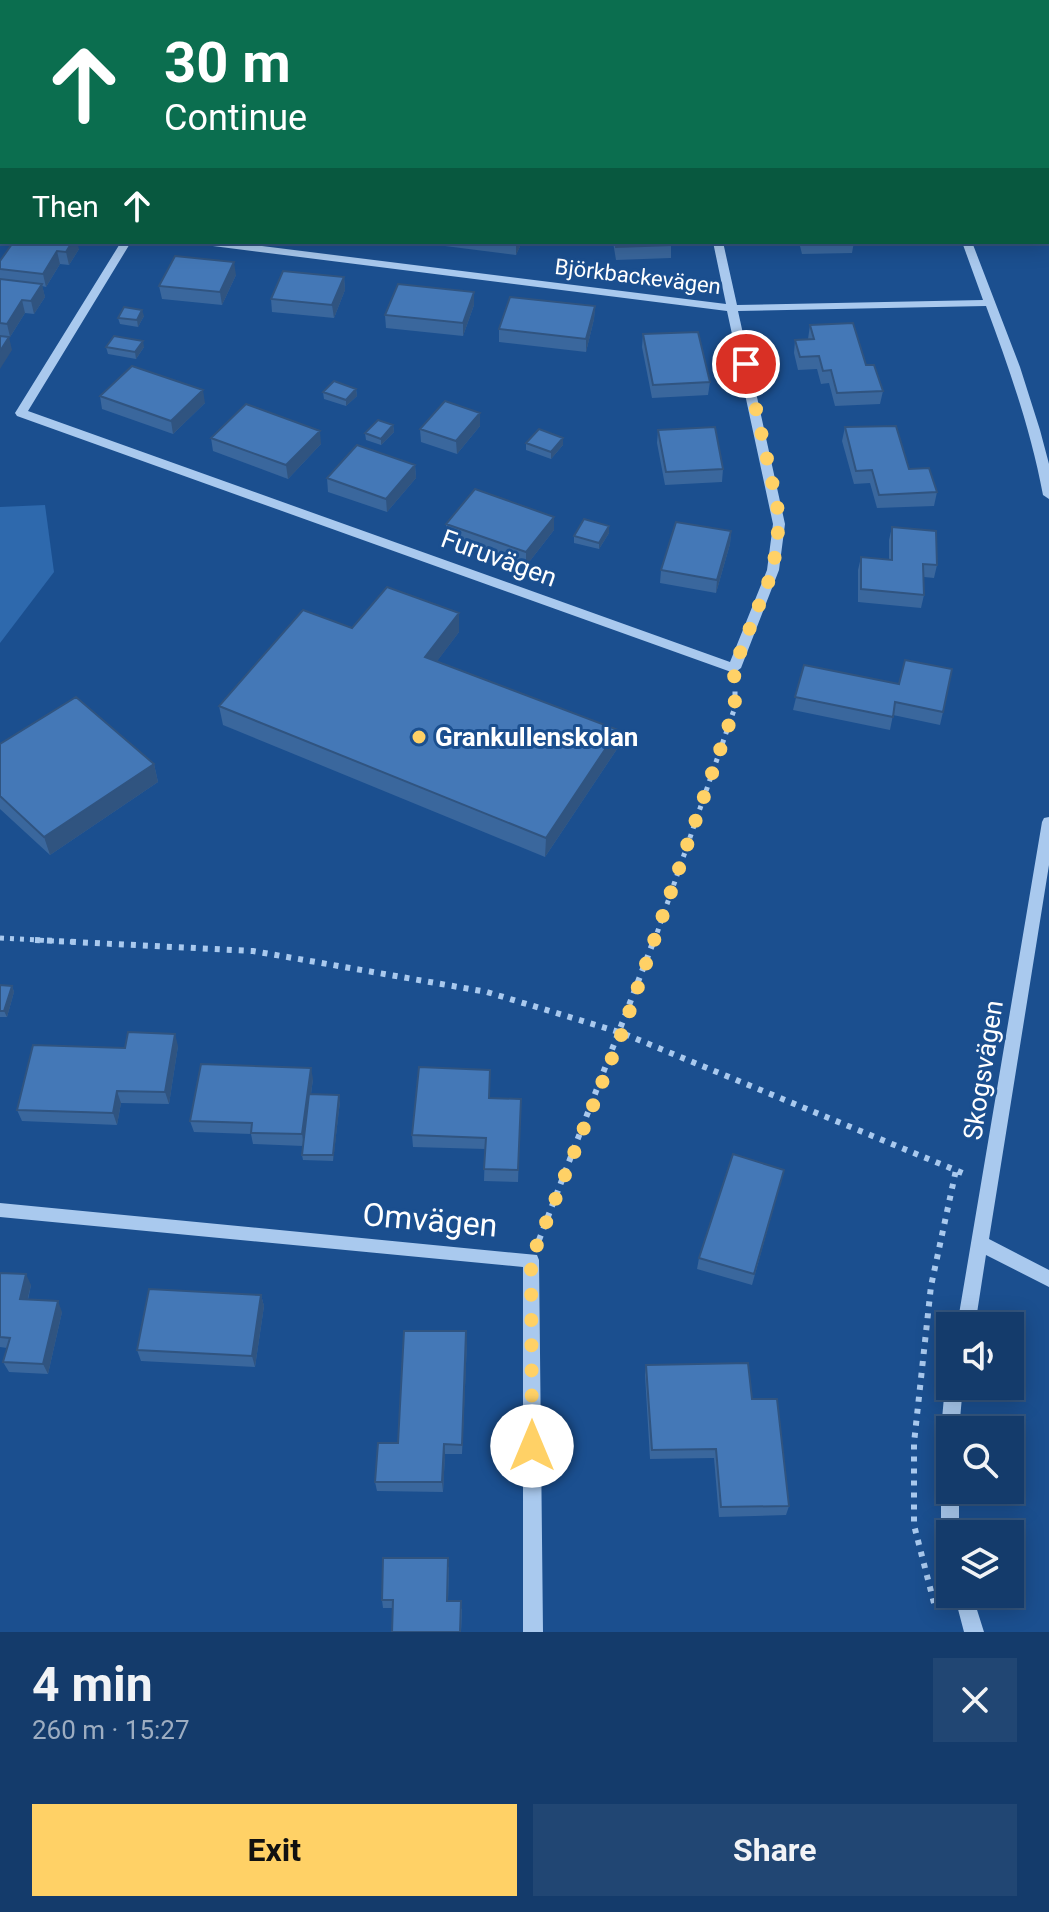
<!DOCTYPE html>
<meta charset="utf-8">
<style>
:root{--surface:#143b6b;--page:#214673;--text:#f1f3f6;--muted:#9dadc1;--line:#33557e;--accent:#ffd166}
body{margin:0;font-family:Roboto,sans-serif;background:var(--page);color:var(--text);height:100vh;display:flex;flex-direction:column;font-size:30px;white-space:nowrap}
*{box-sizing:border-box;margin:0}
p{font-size:26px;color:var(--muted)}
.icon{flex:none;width:44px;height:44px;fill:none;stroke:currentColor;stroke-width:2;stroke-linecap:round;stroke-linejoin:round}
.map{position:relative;height:1632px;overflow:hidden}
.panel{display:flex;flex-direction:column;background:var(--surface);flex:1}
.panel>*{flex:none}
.guide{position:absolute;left:0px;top:0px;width:1050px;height:244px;box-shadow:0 4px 20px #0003,0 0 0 2px var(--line);background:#0b6e4f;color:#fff;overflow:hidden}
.fabs{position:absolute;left:936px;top:1312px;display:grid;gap:16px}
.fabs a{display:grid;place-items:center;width:88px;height:88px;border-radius:0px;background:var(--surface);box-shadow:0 4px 20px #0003,0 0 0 2px var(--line);font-size:40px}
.pin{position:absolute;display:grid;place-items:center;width:68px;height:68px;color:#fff;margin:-34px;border:4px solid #fff;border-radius:50%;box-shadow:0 2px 8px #0007}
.me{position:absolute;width:88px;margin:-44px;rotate:0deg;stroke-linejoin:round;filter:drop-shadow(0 0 6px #0008)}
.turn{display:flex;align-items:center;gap:28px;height:168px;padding:0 32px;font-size:36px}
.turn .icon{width:104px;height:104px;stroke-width:2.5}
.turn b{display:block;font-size:56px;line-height:68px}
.then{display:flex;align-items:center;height:76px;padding:0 32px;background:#0003;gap:16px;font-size:30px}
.round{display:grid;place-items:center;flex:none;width:84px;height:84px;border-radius:0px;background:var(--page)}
.head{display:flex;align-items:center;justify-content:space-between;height:136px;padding:0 32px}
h1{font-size:48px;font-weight:700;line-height:60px}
.button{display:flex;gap:16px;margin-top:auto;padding:16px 32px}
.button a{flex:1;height:92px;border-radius:0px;background:var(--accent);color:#111;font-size:32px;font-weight:700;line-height:92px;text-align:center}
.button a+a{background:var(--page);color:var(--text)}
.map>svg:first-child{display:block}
.green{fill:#2e69ad}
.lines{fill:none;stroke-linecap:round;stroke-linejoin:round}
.path-far1{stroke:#a9c9ee;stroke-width:5;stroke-dasharray:4 6;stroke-linecap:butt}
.path{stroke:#a9c9ee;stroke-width:6;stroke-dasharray:5 7;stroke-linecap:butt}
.minor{fill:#a9c9ee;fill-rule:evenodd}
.wall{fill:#3a679d}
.shaded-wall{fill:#305480}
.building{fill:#4478b7;stroke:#305480;stroke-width:2}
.route{stroke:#ffd166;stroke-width:14;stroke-dasharray:0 25.2}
.poi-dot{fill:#ffd166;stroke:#1b4f8f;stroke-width:3}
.labels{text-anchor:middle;stroke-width:6;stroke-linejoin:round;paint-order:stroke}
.far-street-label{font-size:22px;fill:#fff;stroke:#1b4f8f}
.street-label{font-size:26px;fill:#fff;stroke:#1b4f8f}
.poi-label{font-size:26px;font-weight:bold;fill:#fff;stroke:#1b4f8f;text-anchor:start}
.near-street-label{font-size:32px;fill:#fff;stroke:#1b4f8f}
</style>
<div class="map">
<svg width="1049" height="1632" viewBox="0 0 1049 1632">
<rect width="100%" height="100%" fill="#1b4f8f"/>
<!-- green -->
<path class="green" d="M45,505L54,572L0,643V507Z"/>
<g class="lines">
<!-- path-far1 -->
<path class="path-far1" d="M0,938L74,942
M654,942L735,707V689"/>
<!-- path -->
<path class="path" d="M35,940L253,951L487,992L622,1033L965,1174
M539,1240L654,940
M934,1603L914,1525V1443L931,1286L956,1170"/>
<!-- minor -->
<path class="minor" d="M874,0H882L883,2H875Z
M1048,127H1049V133H1048Z
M121,242H131L28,411L730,662L767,570L773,524L727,311L205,245L200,242H230L726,304L713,242H723L737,305L983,300L962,242H972L1020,367L1040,430L1049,464V499L1043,495C1031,430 1009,368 986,306L738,311L785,524L779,570L741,668L734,673L17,416L15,413Z
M1049,817V865L989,1239L1049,1270V1287L986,1255L975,1326H957L1042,822L1044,818Z
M0,1203L537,1255L539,1260L543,1632H523V1267L0,1217Z
M950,1379V1386H963L959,1430H950V1439L944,1436L941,1430L945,1386Z
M950,1440V1490H959V1534H950V1550L943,1548L941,1541V1449L944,1443Z
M954,1594H972L984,1632H964Z"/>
</g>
<!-- wall -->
<path class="wall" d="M979,0H1005V2H980Z
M0,46L2,47V92H0L2,98V120L0,123Z
M444,242H522L516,255L445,246Z
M613,242H671V258L616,260Z
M799,242H854L852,253L802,254Z
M18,244L79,249L69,265L60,264L46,287L42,286L45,297L34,314L25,313L10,337L0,336V261Z
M236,275L222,305L162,299L159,286Z
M344,277L345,290L334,318L272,312L271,299Z
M474,305L463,336L386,328L385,315Z
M595,306L594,319L586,352L499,342V329Z
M144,316L138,327L120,324L118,318Z
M810,325L866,365L883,391L880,404L835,406L829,383L821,384L817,369L798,370L794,353L795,340L808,339Z
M643,334L710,382L708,395L652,398L642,347Z
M106,347H144L136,359L108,354Z
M356,389L357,396L346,406L324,399L323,392Z
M100,396L205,403L173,434L102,409Z
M480,413V426L457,454L421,442L420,429Z
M393,425L394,432L381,445L366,440L365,433Z
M845,427L909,469L937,492L934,506L877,508L870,483L854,484L842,441Z
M658,430L723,469L722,482L665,485L657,443Z
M211,438L321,444L288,479L213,451Z
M526,443L563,445L551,459L526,450Z
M415,465L416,478L387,512L328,492L327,478Z
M554,517V530L526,566L446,537V524Z
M609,526V533L599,549L574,543V536Z
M892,527L937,565L934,578L924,577V595L921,608L858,602V570L861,557L889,560V540Z
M731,531L730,544L716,593L660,583L661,570Z
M352,628L459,632L437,661L618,730L617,749L545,857L223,725L219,706Z
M804,665L943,712L940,725L893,715L890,730L793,710Z
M0,744L154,764L158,782L50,855L0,809Z
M0,985L12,986L14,992L7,1017H0Z
M178,1046L169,1104L121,1103L117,1125L22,1121L17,1110L125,1048Z
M490,1070V1098L521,1099L518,1182L484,1181L485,1149L413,1147L412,1135Z
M313,1079L311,1094L340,1101L333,1161L303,1160L302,1155L303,1146L253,1144L251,1134L194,1132L190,1121Z
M784,1170L752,1285L697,1269L699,1258Z
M0,1273L31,1285L28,1300L62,1312L48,1374L9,1372L3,1362L7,1348L0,1347Z
M261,1295L264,1306L255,1367L141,1361L137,1350Z
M467,1342L462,1454H445L443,1492L377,1491L375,1482L398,1443Z
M646,1365L752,1399L789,1506L786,1515L719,1517L714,1458L650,1459L645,1375Z
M449,1567L448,1601L462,1609L461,1632H392L393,1608H383L382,1600Z"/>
<!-- shaded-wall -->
<path class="shaded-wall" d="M35,0H46L45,2H33Z
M2,8V24L1,25L0,11Z
M2,104V120L0,123V106Z
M72,242H77L79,249L69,265L66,252Z
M516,242H522L516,255Z
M57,251L60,264L46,287L43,274Z
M234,262L236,275L222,305L220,292Z
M344,277L345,290L334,318L332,305Z
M42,284L45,297L34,314L31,301Z
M474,292V305L463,336V323Z
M22,300L25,313L10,337L7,324Z
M595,306L594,319L586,352V339Z
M142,310L144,316L138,327L137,320Z
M9,337L12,350L0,369V351Z
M143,341L144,347L136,359L135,352Z
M356,389L357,396L346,406V400Z
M203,390L205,403L173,434L171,421Z
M480,413V426L457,454L456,441Z
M393,425L394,432L381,445V439Z
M320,431L321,444L288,479L286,465Z
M563,438V445L551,459V452Z
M415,465L416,478L387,512L386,499Z
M554,517V530L526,566V552Z
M609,526V533L599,549V543Z
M731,531L730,544L716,593L717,580Z
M459,613V632L426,676L425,657Z
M618,730L617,749L545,857L546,838Z
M154,764L158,782L50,855L44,837Z
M12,986L14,992L7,1017L4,1011Z
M175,1034L178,1046L169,1104L165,1092Z
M311,1068L313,1079L304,1146L302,1134Z
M117,1091L121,1103L117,1125L113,1113Z
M339,1095L340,1101L333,1161V1155Z
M26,1274L31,1285L25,1310L20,1299Z
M261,1295L264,1306L255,1367L252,1356Z
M58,1301L62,1312L48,1374L43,1364Z
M466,1331L467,1342L462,1454V1445Z
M444,1444L445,1454L443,1492L442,1482Z"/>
<!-- building -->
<path class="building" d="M0,0H35L33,2H2V8L0,11Z
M487,0H649V2H487Z
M0,46L2,47V80L0,79Z
M19,242H72L66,252L57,251L43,274L0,269V261L12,244H18Z
M616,242H671L672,245L616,247Z
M175,256L234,262L220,292L159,286Z
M283,271L344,277L332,305L271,299Z
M0,279L42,284L31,301L22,300L7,324L0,323Z
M398,284L474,292L463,323L385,315Z
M510,297L595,306L586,339L499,329Z
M124,307L142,310L137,320L118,318Z
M853,323L866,365H874L883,391L837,393L831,370L823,371L819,356L800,357L795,340L814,339L810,325Z
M698,332L710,382L653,385L643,334Z
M0,336L9,337L0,351Z
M114,336L143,341L135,352L106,347Z
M132,366L203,390L171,421L100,396Z
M334,381L356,389L346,400L323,392Z
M445,401L480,413L456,441L420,429Z
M246,404L320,431L286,465L211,438Z
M378,420L393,425L381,439L365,433Z
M896,426L909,469L929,468L937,492L879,495L872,470L856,471L845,427Z
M715,427L723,469L666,472L658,430Z
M539,429L563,438L551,452L526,443Z
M357,445L415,465L386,499L327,478Z
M475,489L554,517L526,552L446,524Z
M584,519L609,526L599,543L574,536Z
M676,522L731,531L717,580L661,570Z
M892,527L936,531L937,565L923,564L924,595L861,589V557L892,560Z
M387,587L459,613L425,657L618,730L546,838L219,706L303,610L352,628Z
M905,660L952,669L943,712L895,702L893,717L795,697L804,665L899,684Z
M76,697L154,764L44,837L0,796V744Z
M0,985L12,986L4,1011H0Z
M128,1032L175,1034L165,1092L117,1091L113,1113L17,1110L33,1045L125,1048Z
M201,1064L311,1068L302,1134L251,1133L252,1123L190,1121Z
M419,1067L490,1070L489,1098L521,1099L518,1170L484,1169L486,1138L412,1135Z
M309,1094L339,1095L333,1155H302Z
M733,1154L784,1170L754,1274L699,1258Z
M0,1273L26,1274L20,1299L58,1301L43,1364L3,1362L10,1338L0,1337Z
M149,1289L261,1295L252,1356L137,1350Z
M404,1331H466L462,1445L444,1444L442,1482H375L378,1443H398Z
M748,1363L752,1399H777L789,1506L721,1507L716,1449L652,1450L646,1365Z
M383,1558H448L447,1601H461L460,1632H392L393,1600H382Z"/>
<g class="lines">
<!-- route -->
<path class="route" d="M532,1446L531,1260L622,1033L735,707L734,668L773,570L779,524L777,504L746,364"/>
</g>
<!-- markers -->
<circle class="poi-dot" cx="419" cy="737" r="8"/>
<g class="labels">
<!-- far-street labels -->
<g class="far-street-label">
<text transform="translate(638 276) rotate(7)" y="8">Björkbackevägen</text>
</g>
<!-- street labels -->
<g class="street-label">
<text transform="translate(499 558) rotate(20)" y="9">Furuvägen</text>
<text transform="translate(983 1070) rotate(-81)" y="9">Skogsvägen</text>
</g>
<!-- poi labels -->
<g class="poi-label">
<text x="435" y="746">Grankullenskolan</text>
</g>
<!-- near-street labels -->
<g class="near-street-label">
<text transform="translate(430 1220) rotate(5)" y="11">Omvägen</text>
</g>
</g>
</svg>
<div class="fabs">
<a><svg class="icon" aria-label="sound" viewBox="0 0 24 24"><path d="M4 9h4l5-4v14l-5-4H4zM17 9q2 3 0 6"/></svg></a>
<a><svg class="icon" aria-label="search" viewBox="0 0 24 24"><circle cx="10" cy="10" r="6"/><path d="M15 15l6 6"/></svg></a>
<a><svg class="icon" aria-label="layers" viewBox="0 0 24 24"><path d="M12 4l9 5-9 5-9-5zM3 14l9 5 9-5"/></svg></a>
</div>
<div class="pin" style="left:746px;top:364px;background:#d93025"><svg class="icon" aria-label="arrive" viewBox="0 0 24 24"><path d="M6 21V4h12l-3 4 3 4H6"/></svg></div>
<svg class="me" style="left:532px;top:1446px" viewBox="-20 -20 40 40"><circle r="19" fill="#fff"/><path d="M0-13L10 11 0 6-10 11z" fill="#ffd166"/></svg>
<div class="guide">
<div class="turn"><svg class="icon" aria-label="ahead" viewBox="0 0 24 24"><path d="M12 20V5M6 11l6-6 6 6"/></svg><div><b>30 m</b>Continue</div></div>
<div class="then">Then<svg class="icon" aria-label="ahead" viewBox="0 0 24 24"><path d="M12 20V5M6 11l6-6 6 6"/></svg></div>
</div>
</div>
<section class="panel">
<div class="head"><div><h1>4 min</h1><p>260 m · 15:27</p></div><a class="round"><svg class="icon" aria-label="close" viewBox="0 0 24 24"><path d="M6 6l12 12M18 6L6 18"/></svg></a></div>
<div class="button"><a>Exit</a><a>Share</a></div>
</section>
